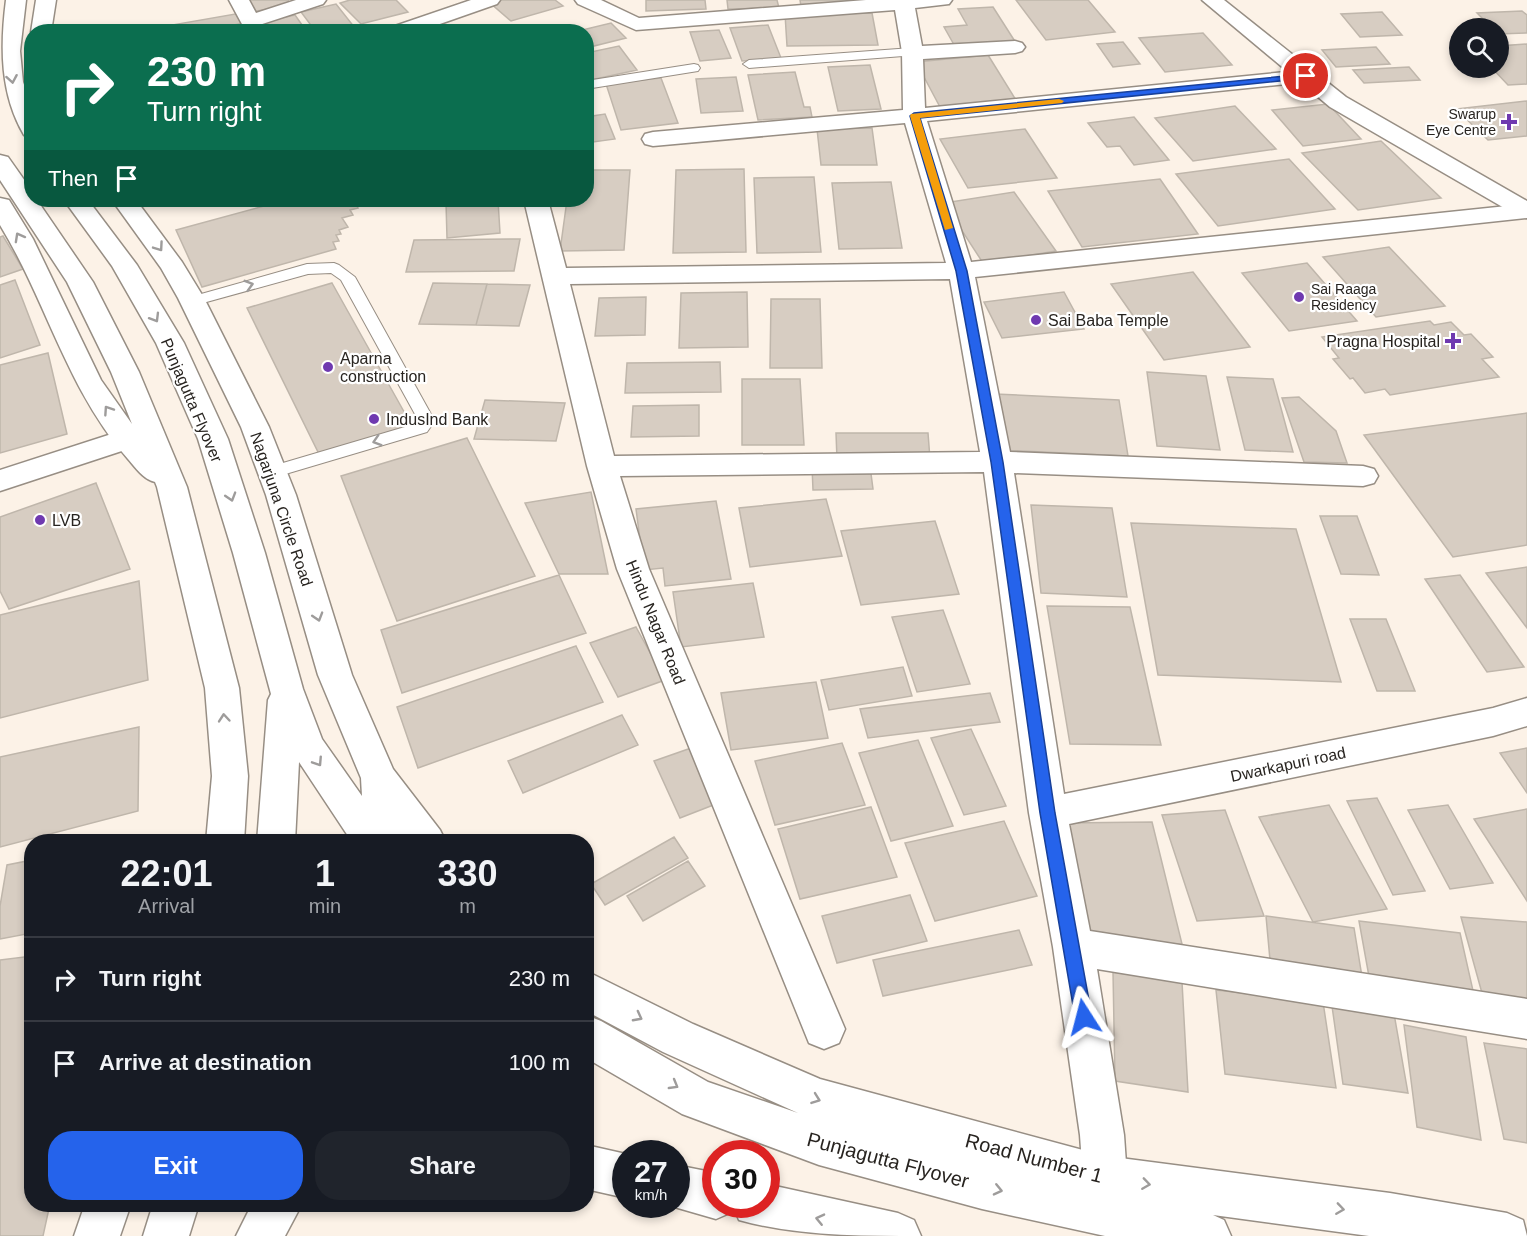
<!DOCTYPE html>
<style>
:root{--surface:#171b24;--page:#20242c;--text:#f1f3f6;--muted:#9ea1a6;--line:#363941;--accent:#2563eb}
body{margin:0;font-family:Helvetica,sans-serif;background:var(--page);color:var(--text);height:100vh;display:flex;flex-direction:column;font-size:22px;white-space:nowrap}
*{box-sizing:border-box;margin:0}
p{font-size:20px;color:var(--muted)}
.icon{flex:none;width:33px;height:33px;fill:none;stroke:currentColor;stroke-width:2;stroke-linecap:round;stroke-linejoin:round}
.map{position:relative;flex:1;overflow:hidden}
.panel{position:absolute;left:24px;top:834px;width:570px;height:378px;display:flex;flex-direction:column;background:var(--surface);border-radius:24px;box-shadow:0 3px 9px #0003}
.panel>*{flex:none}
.top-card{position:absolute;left:24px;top:24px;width:570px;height:183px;border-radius:24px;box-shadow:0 3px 9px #0003;background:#0b6e4f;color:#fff;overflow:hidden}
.buttons{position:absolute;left:1449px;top:18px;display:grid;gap:12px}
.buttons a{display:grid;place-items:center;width:60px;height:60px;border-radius:50%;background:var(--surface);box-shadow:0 3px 9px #0003;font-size:30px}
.speed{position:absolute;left:612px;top:1140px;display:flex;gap:12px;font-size:30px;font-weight:700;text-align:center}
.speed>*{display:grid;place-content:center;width:78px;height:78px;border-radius:50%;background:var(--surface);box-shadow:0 3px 9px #0003;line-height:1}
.speed small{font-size:15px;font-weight:400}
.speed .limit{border:9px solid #d22;background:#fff;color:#111}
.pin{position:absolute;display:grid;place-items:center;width:51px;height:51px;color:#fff;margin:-26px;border:3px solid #fff;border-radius:50%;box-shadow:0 2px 6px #0007}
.me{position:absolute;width:66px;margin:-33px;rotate:351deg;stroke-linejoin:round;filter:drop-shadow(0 0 4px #0008)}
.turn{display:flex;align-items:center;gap:21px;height:126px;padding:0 24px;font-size:27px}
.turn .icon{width:78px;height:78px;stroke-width:2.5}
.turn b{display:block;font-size:42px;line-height:51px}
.then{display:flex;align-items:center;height:57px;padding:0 24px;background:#0003;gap:12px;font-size:22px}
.eta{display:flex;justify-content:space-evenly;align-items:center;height:102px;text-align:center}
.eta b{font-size:36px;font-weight:800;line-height:42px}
.primary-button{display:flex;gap:12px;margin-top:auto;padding:12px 24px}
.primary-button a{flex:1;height:69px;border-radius:24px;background:var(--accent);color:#fff;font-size:24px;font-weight:800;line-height:69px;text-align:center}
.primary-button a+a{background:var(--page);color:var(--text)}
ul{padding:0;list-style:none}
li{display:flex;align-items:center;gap:18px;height:84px;padding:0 24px;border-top:2px solid var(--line)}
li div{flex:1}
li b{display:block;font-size:22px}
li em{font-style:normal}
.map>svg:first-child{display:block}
.building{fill:#d7cdc2;stroke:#bfb6ab;stroke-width:1.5}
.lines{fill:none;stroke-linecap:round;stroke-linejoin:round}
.lane-casing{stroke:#978e84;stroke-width:2}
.street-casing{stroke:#978e84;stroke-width:3}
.secondary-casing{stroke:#978e84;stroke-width:3}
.primary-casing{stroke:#978e84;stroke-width:3}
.lane{fill:#fff;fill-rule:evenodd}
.street{fill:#fff;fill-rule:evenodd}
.secondary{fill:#fff;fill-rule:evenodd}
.primary{fill:#fff;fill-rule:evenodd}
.oneway{stroke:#9e9c9b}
.route{fill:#2563eb;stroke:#184099;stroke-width:1.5}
.slow{fill:#f59e0b}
.poi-dot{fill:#6f39b0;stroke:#fff;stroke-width:2}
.labels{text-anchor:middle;stroke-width:4.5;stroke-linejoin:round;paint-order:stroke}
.far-poi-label{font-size:14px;fill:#282420;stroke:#fff;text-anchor:end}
.poi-label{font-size:16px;fill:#282420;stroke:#fff;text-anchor:start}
.street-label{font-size:16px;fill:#282420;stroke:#fff}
.near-street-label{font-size:20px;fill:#282420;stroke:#fff}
</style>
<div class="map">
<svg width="1527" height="1236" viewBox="0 0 1527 1236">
<rect width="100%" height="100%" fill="#fcf2e7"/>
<!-- building -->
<path class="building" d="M240,0H288L291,5L246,13Z
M350,0H396L408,12L361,24L340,3Z
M496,0H555L563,6L511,21L489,2Z
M646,0H705L706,9L646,11Z
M727,0H777L779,8L728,9Z
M800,0H858L859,4L801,6Z
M1016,0H1088L1115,32L1046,40Z
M336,4L355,28L341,32H316L301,12Z
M993,7L1016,43L957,50L944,27L967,25L958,9Z
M1522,11L1527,15V33L1498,34V28H1492L1477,13Z
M1382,12L1402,35L1360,37L1341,14Z
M241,13L244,23L199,32H173L172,25Z
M872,13L878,45L787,46L785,14Z
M295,15L307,32H260L255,24Z
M611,23L626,38L586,48V32H574Z
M768,25L781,58L742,61L730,28Z
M719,30L731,58L700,61L690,32Z
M1203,33L1232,65L1165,72L1139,38Z
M1123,42L1140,64L1113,67L1097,44Z
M1527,44V84L1508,85L1492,68H1498V46Z
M619,46L637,70L586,81V53Z
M1376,47L1390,64L1336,67L1322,50Z
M988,55L1016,100L940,107L916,62Z
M870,65L881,109L838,111L828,67Z
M1409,67L1420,80L1364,83L1353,70Z
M795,72L804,107H810L812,117L758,120L748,75Z
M736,77L743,111L701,113L696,79Z
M661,78L678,123L621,130L606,84Z
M1527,101V136L1488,140L1456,109Z
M1328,104L1361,139L1303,146L1272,110Z
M1235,106L1276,149L1193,161L1155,118Z
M605,114L615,139L586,143V117Z
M1134,117L1169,160L1134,165L1120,146L1107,147L1088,123Z
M872,128L877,165H821L817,129Z
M1025,129L1057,178L968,188L940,139Z
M1381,141L1441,198L1358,210L1302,153Z
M1289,159L1335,209L1218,226L1176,174Z
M744,169L746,252L673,253L676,170Z
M587,170H630L624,250L560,251L567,200H586Z
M814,177L821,252L757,253L754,178Z
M1160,179L1198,234L1082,247L1048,191Z
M891,182L902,248L839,249L832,183Z
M1014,192L1056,251L983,263L944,203Z
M286,200H353L358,208L350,210L353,215L342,218L348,227L339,230L341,234L336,235L339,241L333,242L336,249L202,287L176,230Z
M480,200H498L500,233L447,238L446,203Z
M3,236L23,269L0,277V237Z
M520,239L514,271L406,272L414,240Z
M1389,247L1445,306L1376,317L1323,257Z
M1307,263L1357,321L1289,331L1242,273Z
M1193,272L1250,347L1164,360L1111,284Z
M15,280L40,345L0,358V285Z
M332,283L412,426L320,456L247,308Z
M433,283L487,284L476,325L419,324Z
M487,284L530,285L519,326L476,325Z
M747,292L748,347L679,348L681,293Z
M1064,292L1084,329L1002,338L984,302Z
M646,297L645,335L595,336L599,298Z
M771,299H820L822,368H770Z
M1430,321L1434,325L1451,322L1464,335L1471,334L1493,357L1482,359L1499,377L1390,395L1385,389L1365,393L1353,378L1350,379L1333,359L1339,358L1322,337Z
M48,353L67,434L0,453V365Z
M720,362L721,392L625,393L627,363Z
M1147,372L1206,376L1220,450L1157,446Z
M1227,377L1273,379L1293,452L1245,450Z
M742,379H800L804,445H742Z
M995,394L1119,400L1128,456L998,450Z
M1299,397L1336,431L1347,463L1304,462L1282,398Z
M485,400L565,403L556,441L474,439Z
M699,405V436L631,437L633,406Z
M1527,413V545L1453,557L1364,435Z
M836,433H928L930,459H837Z
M467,438L535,576L397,621L341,476Z
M812,466H870L873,489L813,490Z
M96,483L130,569L9,609L0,591V517Z
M591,492L608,574H559L525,503Z
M826,499L842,556L750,567L739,508Z
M716,501L731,579L665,586L663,568L644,570L636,509Z
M1031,505L1112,508L1127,597L1041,593Z
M1320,516H1357L1379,575L1341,574Z
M935,521L959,594L861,605L841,531Z
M1131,523L1296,529L1341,682L1158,675Z
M1527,567V628L1486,573Z
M559,575L586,633L402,693L381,630Z
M1460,575L1524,667L1487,672L1425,579Z
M139,581L148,680L0,718V615Z
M753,583L764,637L681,647L673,592Z
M1047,606L1130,607L1161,745L1070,744Z
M943,610L970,684L917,692L892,617Z
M1350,619H1386L1415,691H1377Z
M636,627L665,680L618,697L590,643Z
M576,646L603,702L418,768L397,707Z
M903,667L912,696L829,710L821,680Z
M816,682L828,738L731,750L721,693Z
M990,693L1000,722L868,738L860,709Z
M622,715L638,745L523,793L508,761Z
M139,727L138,811L0,847V757Z
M971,729L1006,806L964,815L931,738Z
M918,740L953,826L891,841L859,753Z
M842,743L865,805L775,825L755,761Z
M694,747L721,802L680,818L654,761Z
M1527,748V793L1500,753Z
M1377,798L1425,891L1393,895L1347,801Z
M1329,805L1387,909L1313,922L1259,817Z
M1448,805L1493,883L1450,889L1408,810Z
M871,807L897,877L800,899L778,829Z
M1527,809V901L1474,819Z
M1225,810L1264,916L1197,921L1162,815Z
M1004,821L1037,896L935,921L905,843Z
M1152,822L1182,944L1085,945L1062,823Z
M674,837L688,858L605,905L591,884Z
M32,860V933L0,939V906L7,865Z
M688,861L705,886L643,921L627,896Z
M910,895L927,941L837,963L822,916Z
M1266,916L1354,928L1363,983L1271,971Z
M1461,917L1527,922V1008L1485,1004Z
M1359,921L1460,933L1474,995L1370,982Z
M1019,930L1032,965L883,996L873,960Z
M32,956V1204H50L43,1236H0V960Z
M1113,972L1182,982L1188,1092L1115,1081Z
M1216,990L1323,1002L1336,1088L1225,1074Z
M1331,999L1393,1008L1408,1093L1343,1084Z
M1404,1025L1466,1037L1481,1140L1417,1127Z
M1484,1043L1527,1049V1143L1504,1139Z"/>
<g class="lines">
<!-- lane casing -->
<g class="lane-casing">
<path id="lane" d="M912,48L918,52L916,55L749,68L743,64L749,60Z
M694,64L698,65L700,68L698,71L586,89V81Z
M334,263L339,265L355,277L432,416L434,422L427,432L272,478L266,476L263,472L266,468L415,424L416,416L341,280L331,273L308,274L192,306L184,301L187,298L307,264Z"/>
</g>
<!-- street casing -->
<g class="street-casing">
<path id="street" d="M229,0H249L256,13L296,0H326L323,4L250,28L243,26Z
M471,0H500L497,4L417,32H386L389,28Z
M575,0H601L639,18L866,0H952L949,4L915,8L922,46L1015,41L1022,43L1025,47L1022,51L1015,53L923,59L925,108L1306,70L1314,71L1317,76L1314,81L1306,82L927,121L971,262L1527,204V218L975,277L1010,452L1363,466L1374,469L1378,476L1374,483L1363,486L1014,473L1064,794L1493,708L1527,698V726L1493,736L1069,824L1090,931L1527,999V1039L1097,969L1124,1135L1127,1178L1121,1194L1105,1200L1089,1194L1083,1178L1080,1135L1053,947L1029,813L984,472L620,476L649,569L845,1029L839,1043L824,1049L809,1043L617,569L587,466L524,200H548L566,268L946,263L905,123L653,146L645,144L642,139L645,134L653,132L903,110L902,52L895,10L636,30L578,4ZM950,279L980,452L614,456L570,284Z
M127,429L137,432L142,439L137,446L0,491V470Z"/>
</g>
<!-- secondary casing -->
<g class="secondary-casing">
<path id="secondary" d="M1202,0H1224L1346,97L1527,201V218L1518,216L1330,107Z"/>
</g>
<!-- primary casing -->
<g class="primary-casing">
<path id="primary" d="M6,0H26L20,51L23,82L32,106V137L24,135C0,94 0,47 6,0Z
M36,0H56L51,32H31Z
M0,155L8,157L32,191V200H37L93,282L139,372L187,487L239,688L248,776L244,842H206L212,776L205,688L157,487L155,482C143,479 136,468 128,459C67,390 47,302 0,225V198L9,200L33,239L101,380L132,424L111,372L67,282L0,180Z
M64,200H88L137,265L184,343L228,439L265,553L303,689L322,739L362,796L361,778L318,675L266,495L241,427L178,298L161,268L112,200H136L182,262L204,298L269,427L296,495L352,675L393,769L440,830L446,842H352L299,762L295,842H257L268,700L271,694L233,553L198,439L156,343L112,266Z
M586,971L693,1024L820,1079L1105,1156L1390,1193L1507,1213L1523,1220L1527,1236H1369L1213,1215L1224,1220L1231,1236H1105L982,1209L819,1165L682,1114L586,1058V1015L601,1021L708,1082L798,1113L663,1052L586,1011Z
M586,1145L626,1154V1198L586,1189Z
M676,1165L716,1173V1204H766V1184L898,1213L914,1220L921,1236C860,1236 796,1236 739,1220L734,1208L732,1212L716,1219L664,1204H676Z
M85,1204H131L120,1236H74Z
M153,1204H199L189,1236H143Z
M252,1204H302L285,1236H236Z"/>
</g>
<!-- lane -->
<use href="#lane" class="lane"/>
<!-- street -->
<use href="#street" class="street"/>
<!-- secondary -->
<use href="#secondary" class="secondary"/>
<!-- primary -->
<use href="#primary" class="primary"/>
</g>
<!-- one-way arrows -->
<defs><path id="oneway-chevron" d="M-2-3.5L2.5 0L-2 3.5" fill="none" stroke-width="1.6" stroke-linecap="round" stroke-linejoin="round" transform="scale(1.5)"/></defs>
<g class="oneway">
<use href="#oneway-chevron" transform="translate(12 79) rotate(80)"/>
<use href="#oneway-chevron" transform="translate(19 237) rotate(-119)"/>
<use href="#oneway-chevron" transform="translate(159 247) rotate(55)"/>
<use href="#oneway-chevron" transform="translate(249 285) rotate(-16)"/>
<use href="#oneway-chevron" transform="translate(155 318) rotate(59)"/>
<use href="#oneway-chevron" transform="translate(108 410) rotate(-124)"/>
<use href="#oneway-chevron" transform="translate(377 441) rotate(163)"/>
<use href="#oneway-chevron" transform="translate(231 497) rotate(73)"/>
<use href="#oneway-chevron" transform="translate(318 617) rotate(73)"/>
<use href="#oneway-chevron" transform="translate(224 718) rotate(-95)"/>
<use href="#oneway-chevron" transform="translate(318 762) rotate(57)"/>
<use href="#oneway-chevron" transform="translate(638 1017) rotate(28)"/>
<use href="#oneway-chevron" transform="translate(674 1085) rotate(30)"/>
<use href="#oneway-chevron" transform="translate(816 1099) rotate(20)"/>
<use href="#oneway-chevron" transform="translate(1146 1184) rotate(8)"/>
<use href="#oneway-chevron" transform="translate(998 1190) rotate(13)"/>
<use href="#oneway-chevron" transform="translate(1340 1209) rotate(8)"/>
<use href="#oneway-chevron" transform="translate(820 1219) rotate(-167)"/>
</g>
<!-- route -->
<path class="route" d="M1306,74H1309V78L920,118L967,271L1003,462L1055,813L1092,1017L1090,1023L1084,1026L1078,1023L1075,1017L1040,813L991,462L956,271L910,116L914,113Z"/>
<!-- slow -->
<path class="slow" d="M1059,99L1064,101L1062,103L920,118L953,228L945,230L910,116L911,114Z"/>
<!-- markers -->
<g class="poi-dot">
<path d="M1506 113h6v6h6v6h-6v6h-6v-6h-6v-6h6z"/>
<circle cx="1299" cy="297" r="6"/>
<circle cx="1036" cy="320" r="6"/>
<path d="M1450 332h6v6h6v6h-6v6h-6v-6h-6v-6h6z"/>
<circle cx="328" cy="367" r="6"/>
<circle cx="374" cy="419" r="6"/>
<circle cx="40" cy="520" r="6"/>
</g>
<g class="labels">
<!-- far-poi labels -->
<g class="far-poi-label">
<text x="1496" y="119">Swarup<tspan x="1496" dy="16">Eye Centre</tspan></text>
<text x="1311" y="294" text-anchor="start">Sai Raaga<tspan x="1311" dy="16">Residency</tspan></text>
</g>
<!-- poi labels -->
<g class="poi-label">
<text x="1048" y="326">Sai Baba Temple</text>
<text x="1440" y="347" text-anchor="end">Pragna Hospital</text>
<text x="340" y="364">Aparna<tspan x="340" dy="18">construction</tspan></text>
<text x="386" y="425">IndusInd Bank</text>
<text x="52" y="526">LVB</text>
</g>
<!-- street labels -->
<g class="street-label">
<text transform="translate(192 400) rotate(67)" y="6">Punjagutta Flyover</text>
<text transform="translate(282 509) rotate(71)" y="6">Nagarjuna Circle Road</text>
<text transform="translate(656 622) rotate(68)" y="6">Hindu Nagar Road</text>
<text transform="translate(1288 764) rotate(-12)" y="6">Dwarkapuri road</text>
</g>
<!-- near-street labels -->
<g class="near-street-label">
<text transform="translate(1034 1158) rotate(15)" y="7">Road Number 1</text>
<text transform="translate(888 1160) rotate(15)" y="7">Punjagutta Flyover</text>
</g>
</g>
</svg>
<div class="buttons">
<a><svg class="icon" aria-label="search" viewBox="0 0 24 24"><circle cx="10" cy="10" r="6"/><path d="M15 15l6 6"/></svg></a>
</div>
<div class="speed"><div>27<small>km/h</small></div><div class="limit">30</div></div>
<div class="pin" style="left:1306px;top:76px;background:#d93025"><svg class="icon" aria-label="arrive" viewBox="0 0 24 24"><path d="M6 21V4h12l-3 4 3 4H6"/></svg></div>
<svg class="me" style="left:1084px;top:1017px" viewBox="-20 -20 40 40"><path d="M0-17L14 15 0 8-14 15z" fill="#2563eb" stroke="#fff" stroke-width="4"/></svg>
<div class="top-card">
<div class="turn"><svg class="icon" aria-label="right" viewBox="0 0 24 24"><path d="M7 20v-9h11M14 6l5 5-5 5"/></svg><div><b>230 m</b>Turn right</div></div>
<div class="then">Then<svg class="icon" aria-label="arrive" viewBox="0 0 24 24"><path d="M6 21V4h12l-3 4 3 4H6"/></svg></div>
</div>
<section class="panel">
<div class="eta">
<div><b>22:01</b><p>Arrival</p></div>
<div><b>1</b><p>min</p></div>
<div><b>330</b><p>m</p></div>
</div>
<ul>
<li><svg class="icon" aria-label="right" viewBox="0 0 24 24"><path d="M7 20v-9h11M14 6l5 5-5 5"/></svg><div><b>Turn right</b></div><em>230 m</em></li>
<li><svg class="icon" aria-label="arrive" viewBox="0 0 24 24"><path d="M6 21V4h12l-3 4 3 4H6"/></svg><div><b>Arrive at destination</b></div><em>100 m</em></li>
</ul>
<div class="primary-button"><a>Exit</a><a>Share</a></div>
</section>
</div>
